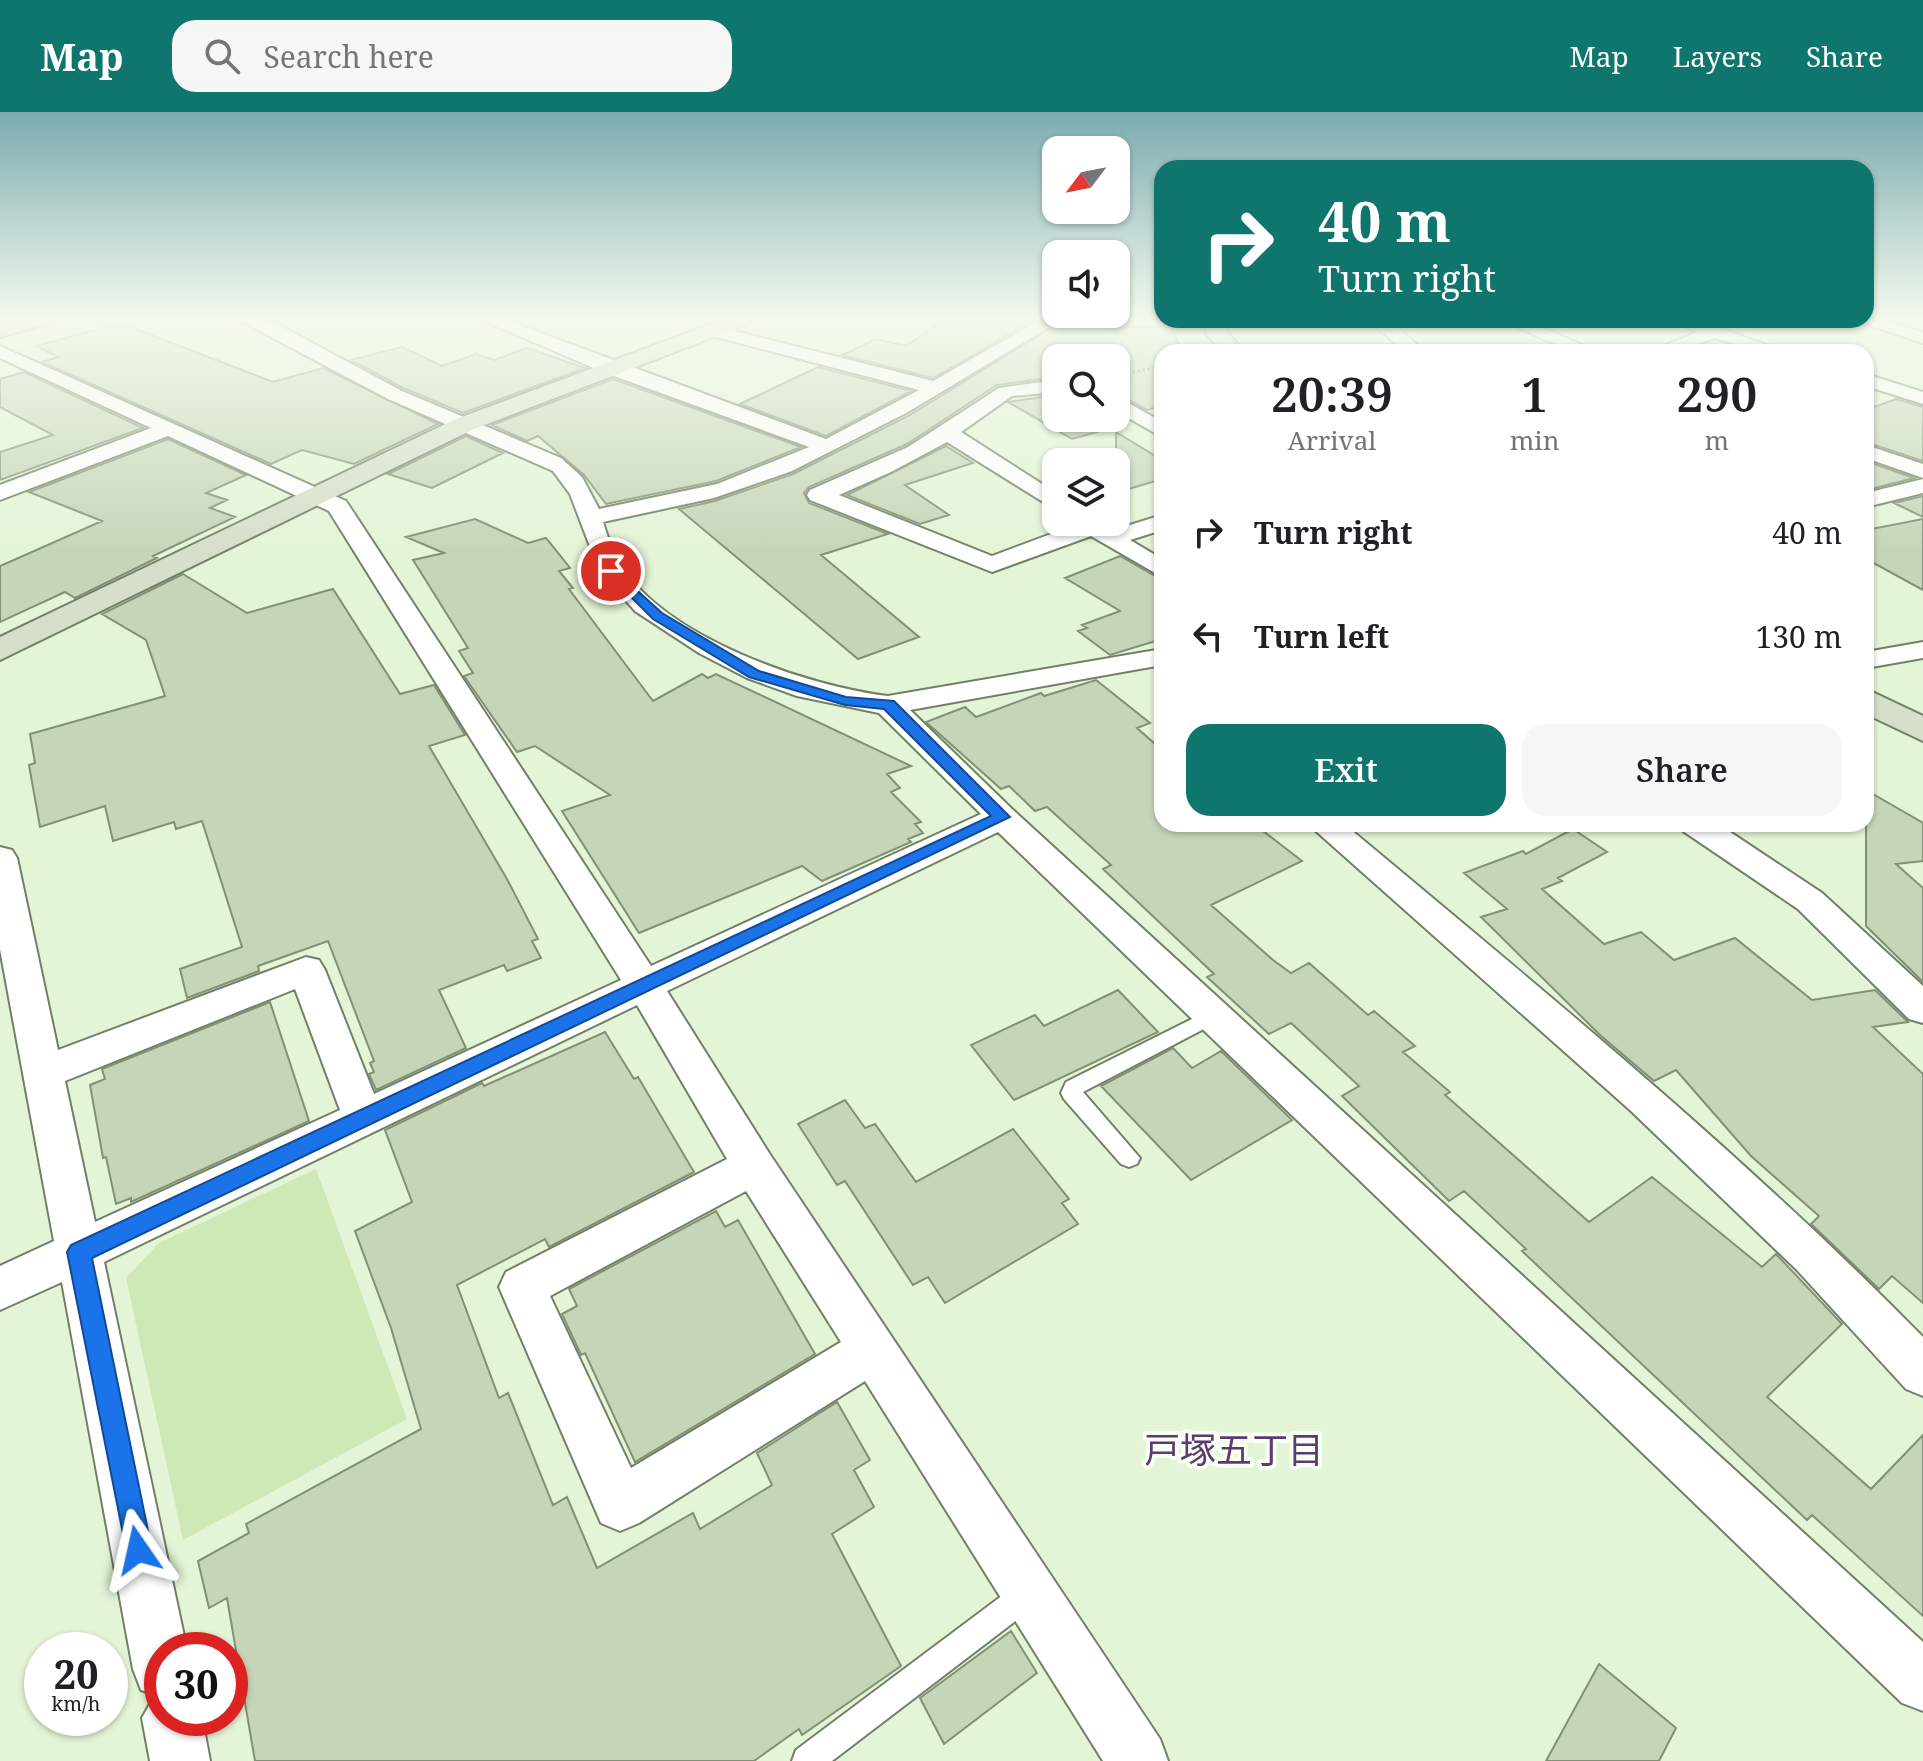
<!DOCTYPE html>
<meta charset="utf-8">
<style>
:root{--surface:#fff;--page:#f6f6f6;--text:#202124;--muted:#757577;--accent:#0f766e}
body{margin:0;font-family:"Noto Serif","Noto Sans JP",serif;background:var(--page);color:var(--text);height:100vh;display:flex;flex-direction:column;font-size:30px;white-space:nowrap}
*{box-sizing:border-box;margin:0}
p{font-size:26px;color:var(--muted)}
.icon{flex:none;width:44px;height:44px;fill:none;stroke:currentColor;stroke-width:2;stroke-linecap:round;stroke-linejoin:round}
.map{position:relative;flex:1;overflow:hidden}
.side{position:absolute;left:1154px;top:232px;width:720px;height:488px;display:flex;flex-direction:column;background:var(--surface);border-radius:24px;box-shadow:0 2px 6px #0004}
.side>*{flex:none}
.guide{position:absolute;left:1154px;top:48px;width:720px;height:168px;border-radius:24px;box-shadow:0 2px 6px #0004;background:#0f766e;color:#fff;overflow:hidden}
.needle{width:52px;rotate:238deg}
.buttons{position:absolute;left:1042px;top:24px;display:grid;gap:16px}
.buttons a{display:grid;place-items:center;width:88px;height:88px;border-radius:16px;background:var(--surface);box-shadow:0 2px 6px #0004;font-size:40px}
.speed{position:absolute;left:24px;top:1520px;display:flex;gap:16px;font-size:40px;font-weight:700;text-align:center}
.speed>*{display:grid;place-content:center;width:104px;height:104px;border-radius:50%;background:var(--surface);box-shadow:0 2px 6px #0004;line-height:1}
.speed small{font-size:20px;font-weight:400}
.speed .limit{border:12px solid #d22;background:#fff;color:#111}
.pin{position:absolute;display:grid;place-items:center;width:68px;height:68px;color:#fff;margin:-34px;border:4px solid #fff;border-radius:50%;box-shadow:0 2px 8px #0007}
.me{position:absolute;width:88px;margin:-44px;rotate:349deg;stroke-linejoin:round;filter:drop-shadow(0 0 6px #0008)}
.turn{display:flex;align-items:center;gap:28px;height:168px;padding:0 32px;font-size:36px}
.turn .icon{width:104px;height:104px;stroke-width:2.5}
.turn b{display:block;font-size:56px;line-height:68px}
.eta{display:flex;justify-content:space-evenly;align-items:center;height:136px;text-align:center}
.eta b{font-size:48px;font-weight:600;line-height:56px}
.action{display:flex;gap:16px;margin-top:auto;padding:16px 32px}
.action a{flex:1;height:92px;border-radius:24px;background:var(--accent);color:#fff;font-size:32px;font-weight:600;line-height:92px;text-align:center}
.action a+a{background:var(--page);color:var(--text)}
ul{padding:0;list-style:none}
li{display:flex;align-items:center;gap:24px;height:104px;padding:0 32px}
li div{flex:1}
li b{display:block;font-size:30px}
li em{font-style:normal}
header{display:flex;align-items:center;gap:48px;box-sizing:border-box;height:112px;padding:0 40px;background:var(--accent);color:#fff}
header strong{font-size:38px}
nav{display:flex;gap:44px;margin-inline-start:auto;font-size:28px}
.search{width:560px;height:72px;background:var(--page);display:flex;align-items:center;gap:20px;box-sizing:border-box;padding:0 28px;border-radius:24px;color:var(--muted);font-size:30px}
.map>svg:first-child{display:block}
.green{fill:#cee9b5}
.building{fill:#c6d5b8;stroke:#829075;stroke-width:2}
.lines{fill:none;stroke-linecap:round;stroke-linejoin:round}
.lane-casing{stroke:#728066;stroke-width:4}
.street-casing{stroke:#728066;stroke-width:4}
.secondary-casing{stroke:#728066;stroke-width:4}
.path{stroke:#7b8571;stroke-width:3;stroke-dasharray:2 3;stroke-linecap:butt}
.lane{fill:#fff;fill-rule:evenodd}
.street{fill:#fff;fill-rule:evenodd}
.secondary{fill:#d5dfca;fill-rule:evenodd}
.route{fill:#1a73e8;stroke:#114b97;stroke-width:2}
.labels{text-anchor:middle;stroke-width:8;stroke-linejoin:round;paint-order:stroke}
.near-neighbourhood-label{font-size:36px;fill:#5c3a74;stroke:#f7fef2}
</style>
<header>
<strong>Map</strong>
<div class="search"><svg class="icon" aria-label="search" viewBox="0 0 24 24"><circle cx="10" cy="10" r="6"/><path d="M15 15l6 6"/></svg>Search here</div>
<nav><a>Map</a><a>Layers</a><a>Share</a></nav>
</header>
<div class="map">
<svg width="1923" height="1649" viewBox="0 0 1923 1649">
<rect width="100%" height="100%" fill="#e4f4d6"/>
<!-- green -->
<path class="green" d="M316,1057L407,1307L183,1428L126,1166L159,1131Z"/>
<!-- building -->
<path class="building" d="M945,208H1034L933,266L842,243L876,227L906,234Z
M1064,208H1125L1110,216L1171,214L1182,240H1162V294L1147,298L1116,281V246H1056V265L997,273L907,332L809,375L804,381L809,391L888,422L821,443L919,525L858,547L679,397L715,389L793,362L910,303Z
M120,211L273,270L323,256L438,312L354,352L302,338L271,352L42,250L59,245L36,234Z
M402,235L442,254L476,242L494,248L527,236L585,256L463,301L403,276L351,248Z
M818,255L911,279L826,324L740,292Z
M24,260L143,316L0,368V340L53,323L0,295V267Z
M613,267L801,335L716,369L606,392L584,363L538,324L527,329L492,313Z
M1056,283V306H1116L1126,312L1072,327L1008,290Z
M1896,287L1923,295V349L1866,330V298Z
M1116,320L1162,348V367L1116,381Z
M466,324L503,341L432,376L388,362Z
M168,327L246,363L206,381L227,388L210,396L235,405L153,444L157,446L75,486L65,480L0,510V454L102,409L29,380Z
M946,334L973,351L905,373L949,403L920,412L847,383Z
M1866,349L1914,366L1867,378Z
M1923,384V405L1894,391Z
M475,407L528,431L546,426L570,456L559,459L573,476L569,477L653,589L702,562L708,566L716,562L911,654L887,662L900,676L891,680L921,710L915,712L923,721L908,727L911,730L822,769L802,754L639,821L562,699L610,683L535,634L517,640L464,564L473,561L459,539L468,536L413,448L444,441L406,425Z
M1923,407V478L1866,447V418Z
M1120,444L1162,468V527L1110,543L1078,519L1087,516L1082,513L1120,499L1065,466Z
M183,462L247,501L333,477L400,582L434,573L465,623L429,634L507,767L538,827L532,829L541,846L507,859L504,853L439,878L466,936L376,978L369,962L374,960L370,951L374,949L328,829L258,854L259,859L187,886L180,857L242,835L202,709L176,717L174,710L113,729L105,694L40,715L29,653L35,651L30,622L165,584L146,528L102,502Z
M1096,568L1150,611L1137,616L1162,638V712H1254L1302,749L1211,793L1273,848L1291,861L1309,851L1368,903L1374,899L1415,934L1403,940L1450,980L1445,983L1589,1110L1652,1065L1762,1155L1776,1142L1842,1212L1767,1285L1871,1377L1923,1323V1504L1812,1403L1807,1408L1522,1139L1526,1137L1464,1079L1449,1089L1342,984L1359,974L1291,911L1269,922L1207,865L1214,862L1103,757L1111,753L1047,695L1035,699L1009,674L1001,677L926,610L965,595L976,605L1041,581L1044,584Z
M1866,678L1923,711V749L1896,752L1923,776V870L1866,814Z
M1573,717L1607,740L1558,766L1562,769L1542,777L1604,832L1641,820L1674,848L1735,826L1812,888L1875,878L1908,910L1873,915L1923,962V1191L1892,1164L1879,1177L1811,1112L1819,1104L1751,1044L1676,958L1654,969L1600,923L1481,805L1507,797L1464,761L1523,739L1526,742Z
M1118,878L1158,920L1014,988L971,933L1035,903L1044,914Z
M270,890L309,1009L131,1090V1086L116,1092L106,1045L103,1046L90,973L105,967L102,957Z
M605,920L634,967L638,965L694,1060L549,1135L545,1127L457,1173L499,1286L508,1281L553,1393L567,1385L597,1456L693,1401L700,1417L772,1373L757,1341L837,1290L870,1348L854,1358L874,1395L832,1422L901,1554L802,1623L799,1617L754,1649H255L227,1486L209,1496L198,1449L249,1421L246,1412L421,1317L391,1216L355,1119L412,1090L385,1018L482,971L484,974Z
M1173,936L1192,956L1221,939L1292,1008L1191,1068L1101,974Z
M845,988L865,1016L875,1012L916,1070L1013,1017L1069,1087L1062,1091L1078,1112L945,1191L928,1165L913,1173L845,1069L837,1073L798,1012Z
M716,1099L725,1115L738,1108L815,1242L635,1350L585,1241L581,1243L562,1202L577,1194L569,1177Z
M1011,1519L1037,1561L944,1632L920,1586Z
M1599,1552L1676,1616L1659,1649H1546Z"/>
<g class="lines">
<!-- lane casing -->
<g class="lane-casing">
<path id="lane" d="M1216,895L1223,897L1226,902L1223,907L1083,980L1140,1046L1137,1052L1129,1055L1121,1052L1064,987L1061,981L1066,970Z
M1025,1470L1035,1474L1039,1484L1035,1494L832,1649H792L796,1638L1015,1474Z"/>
</g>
<!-- street casing -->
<g class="street-casing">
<path id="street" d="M239,208H264L277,212L402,279L561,346L582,365L599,397L717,372L809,335L603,260L482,208H506L826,327L919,278L705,222V214L711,213L933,269L1040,208H1061L908,300L792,359L714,386L603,410C608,426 613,442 622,455C669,527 807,574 888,584L1162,537V553L910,598L1013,698L1923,1530V1599L1902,1591L998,720L667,879L769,1041L1160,1627L1168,1649H1103L865,1269L639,1411L620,1419L601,1411L499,1175L506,1160L727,1047L637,893L104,1150L187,1538H162V1606H202L210,1649H150L142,1606L155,1583L141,1578L133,1557L62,1170L0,1198V1154L54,1129L0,837V735L12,738L17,746L58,938L306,845L319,848L325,858L374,982L621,868L329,399L168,324L0,388V373L151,316L0,246V234L346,389L651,854L981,702L879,601L797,584L747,566L699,541L635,499L599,458L570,382L553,359L388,287ZM295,877L340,998L95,1110L65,969ZM746,1079L841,1230L631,1356L550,1184Z
M1368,208H1388L1426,240H1406Z
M1501,208H1525L1598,240H1573Z
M1669,208H1696L1787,240H1760L1715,226L1675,240H1648L1698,220Z
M1853,208H1880L1923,220V231Z
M1866,262L1923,280V292L1866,274Z
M1056,268V280L1012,284L961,320L1056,381V398L947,330L891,360L839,383L992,444L1075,413L1073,410H1101L1114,418L1162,403V418L1130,428L1162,447V465L1091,424L992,460L810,388L807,383L810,378L908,335L999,276Z
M1116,284L1162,310V325L1116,299Z
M1866,333L1923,352V366L1866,346Z
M1923,367V381L1866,395V381Z
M1923,530V546L1866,556V540Z
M1308,712H1344C1543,878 1742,1041 1923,1225V1284L1906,1277L1796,1157L1630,998Z
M1679,712H1718L1822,781L1923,874V911L1909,907L1798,797L1683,719Z"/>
</g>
<!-- secondary casing -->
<g class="secondary-casing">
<path id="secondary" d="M16,208H50L46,212L0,225V212Z
M722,208H752L748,212L474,317L0,548V525L456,307Z
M1203,208H1225L1228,221L1245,240H1222L1207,223Z
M1866,577L1923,604V629L1866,602Z"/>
</g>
<!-- path -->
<path class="path" d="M1128,261L1162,254"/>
<!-- lane -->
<use href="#lane" class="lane"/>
<!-- street -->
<use href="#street" class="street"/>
<!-- secondary -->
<use href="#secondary" class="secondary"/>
</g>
<!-- sky -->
<linearGradient id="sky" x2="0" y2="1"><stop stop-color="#7dabb0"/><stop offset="0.47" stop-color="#f3faed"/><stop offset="1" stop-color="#f3faed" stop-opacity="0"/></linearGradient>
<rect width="1923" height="439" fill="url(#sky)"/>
<!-- route -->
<path class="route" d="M611,455L662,501L759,559L846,585L894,589L1010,705L92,1146L152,1438L148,1447L138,1451L128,1447L67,1140L71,1133L991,704L884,597L845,593L749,565L653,507L607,461V456Z"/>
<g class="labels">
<!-- near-neighbourhood labels -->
<g class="near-neighbourhood-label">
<text x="1234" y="1351">戸塚五丁目</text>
</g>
</g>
</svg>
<div class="buttons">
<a><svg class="needle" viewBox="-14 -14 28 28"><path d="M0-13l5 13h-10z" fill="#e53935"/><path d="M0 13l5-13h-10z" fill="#757577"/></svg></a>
<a><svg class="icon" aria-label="sound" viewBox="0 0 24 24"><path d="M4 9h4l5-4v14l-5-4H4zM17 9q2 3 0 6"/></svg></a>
<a><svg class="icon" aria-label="search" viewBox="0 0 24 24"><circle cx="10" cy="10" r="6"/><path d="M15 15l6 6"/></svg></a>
<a><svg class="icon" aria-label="layers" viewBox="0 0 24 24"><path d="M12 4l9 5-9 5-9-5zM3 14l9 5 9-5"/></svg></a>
</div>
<div class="speed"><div>20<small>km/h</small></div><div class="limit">30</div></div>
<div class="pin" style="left:611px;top:459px;background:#d93025"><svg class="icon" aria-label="arrive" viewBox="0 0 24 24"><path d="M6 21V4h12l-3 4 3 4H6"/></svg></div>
<svg class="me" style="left:138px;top:1438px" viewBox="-20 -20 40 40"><path d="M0-17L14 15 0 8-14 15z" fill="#1a73e8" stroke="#fff" stroke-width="4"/></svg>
<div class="guide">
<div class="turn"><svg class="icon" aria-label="right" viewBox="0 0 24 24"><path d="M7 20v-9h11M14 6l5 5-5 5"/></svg><div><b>40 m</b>Turn right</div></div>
</div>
<section class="side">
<div class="eta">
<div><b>20:39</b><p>Arrival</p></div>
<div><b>1</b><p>min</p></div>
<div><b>290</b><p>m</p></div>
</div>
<ul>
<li><svg class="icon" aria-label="right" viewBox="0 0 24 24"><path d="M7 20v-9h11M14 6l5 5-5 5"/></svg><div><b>Turn right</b></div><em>40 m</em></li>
<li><svg class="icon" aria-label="left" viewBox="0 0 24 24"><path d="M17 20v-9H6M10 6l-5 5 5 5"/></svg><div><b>Turn left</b></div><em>130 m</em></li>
</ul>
<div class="action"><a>Exit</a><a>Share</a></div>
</section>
</div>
